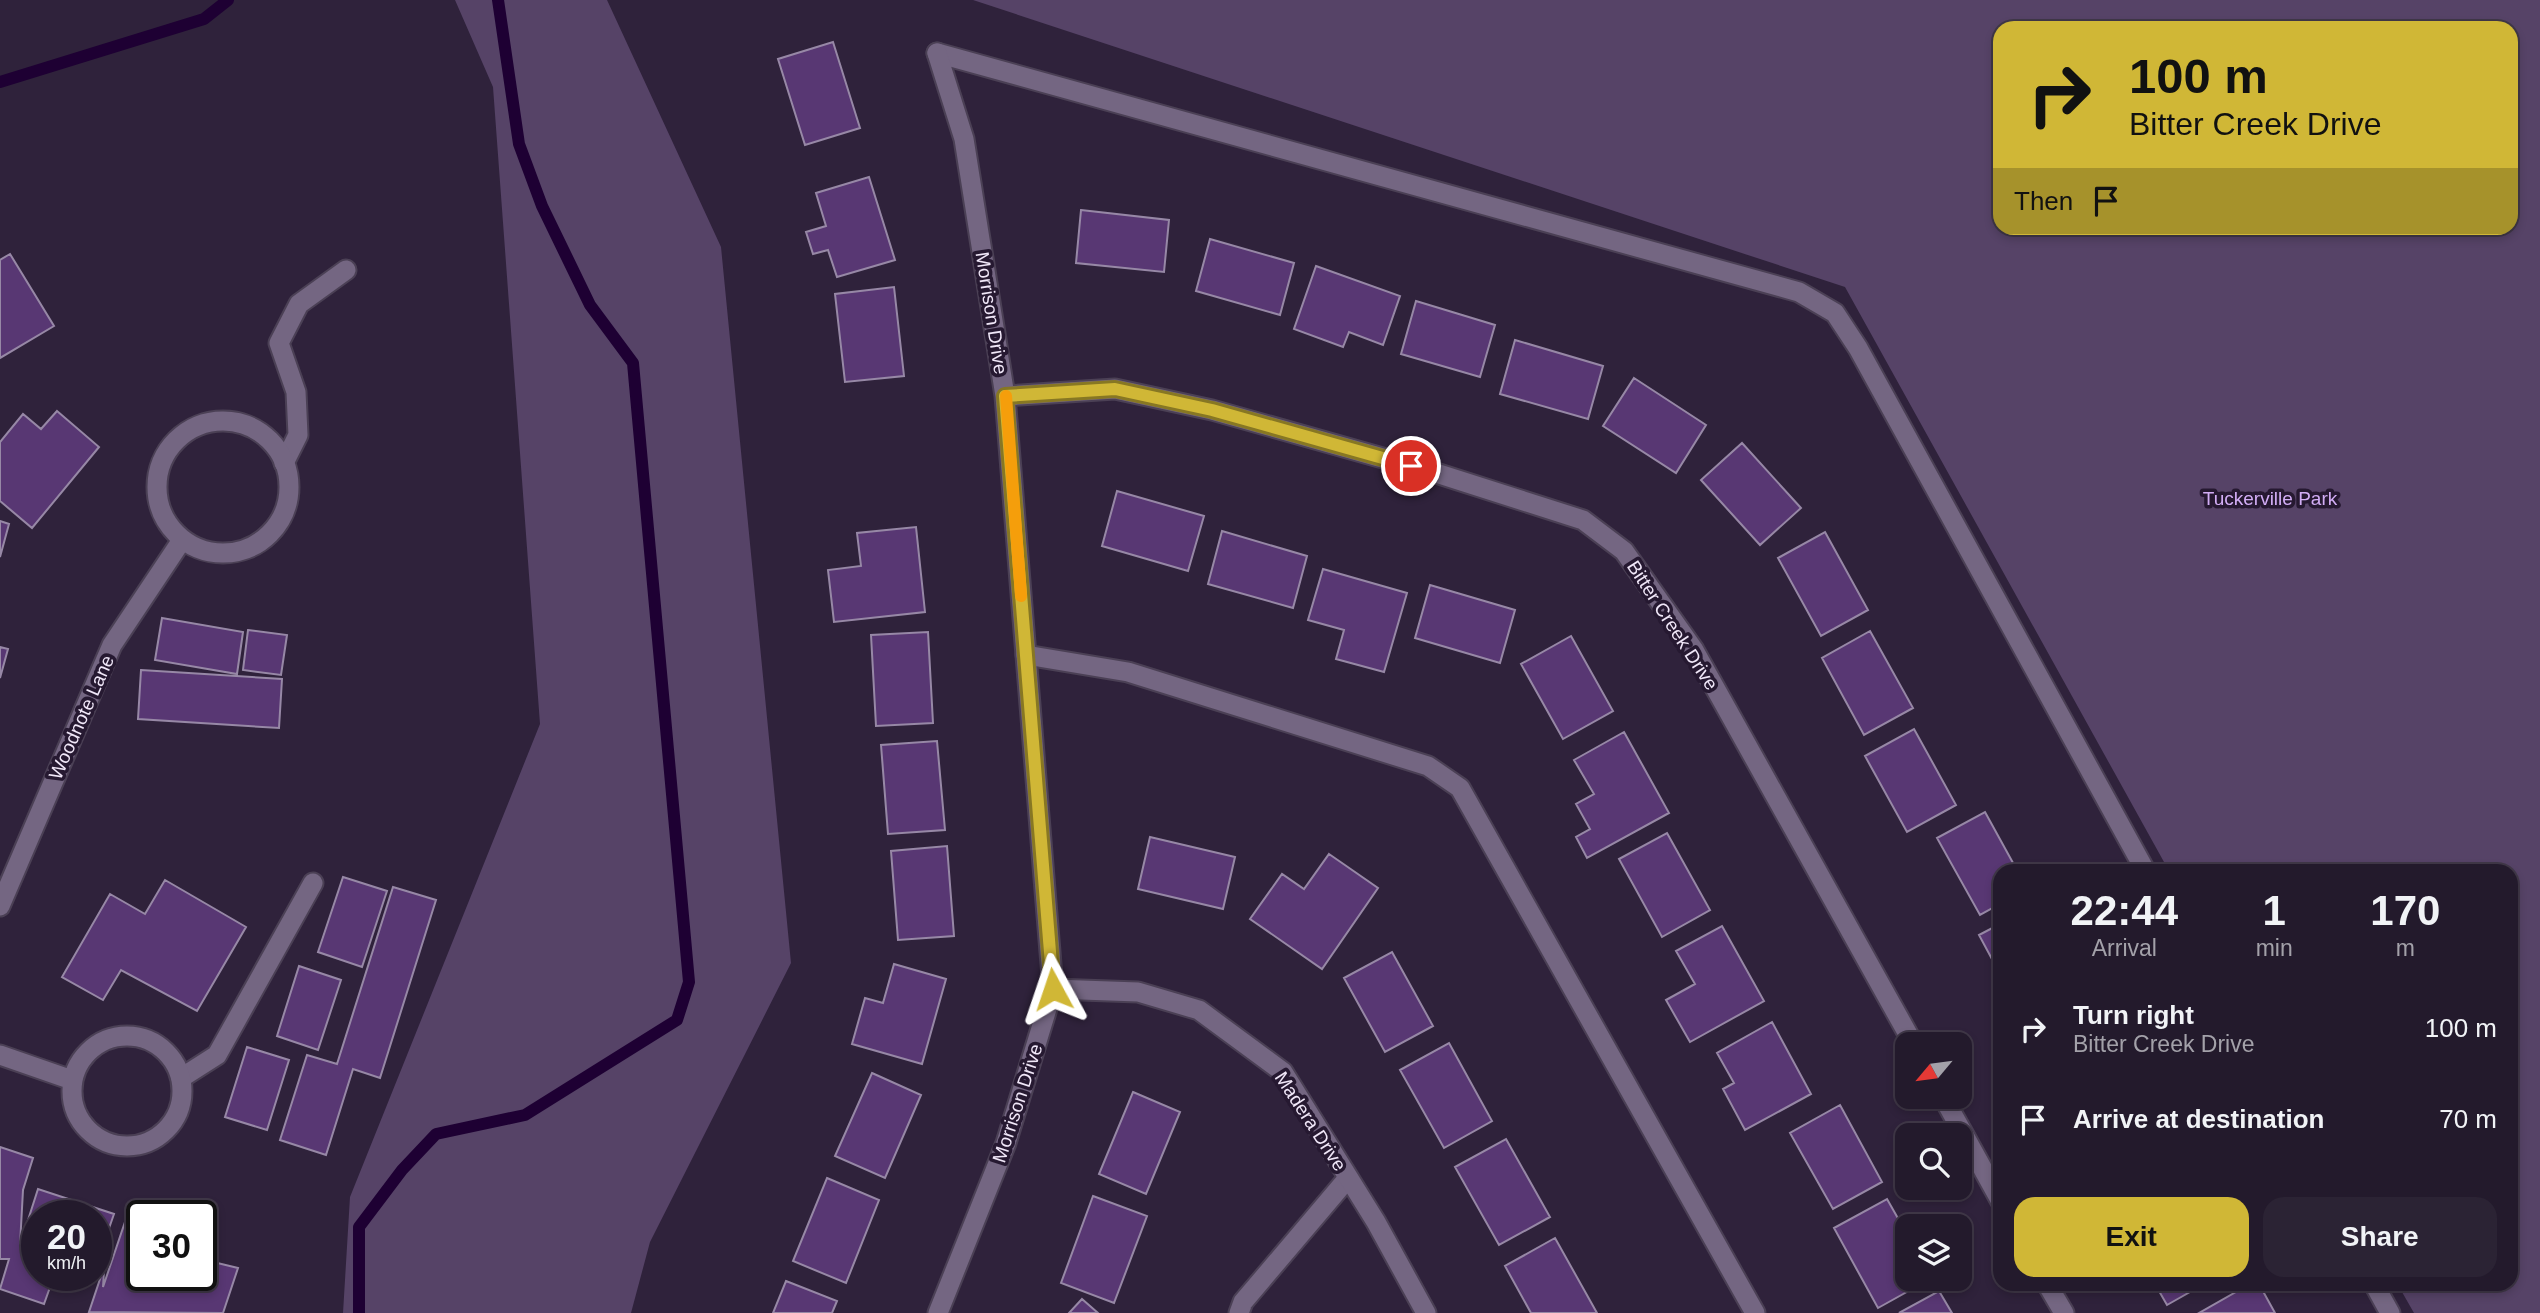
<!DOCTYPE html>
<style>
:root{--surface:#231a2c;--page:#2b2334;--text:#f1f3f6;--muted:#a3a1a9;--line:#403848;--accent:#d0b736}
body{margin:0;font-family:Helvetica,sans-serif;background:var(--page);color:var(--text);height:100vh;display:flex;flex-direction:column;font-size:26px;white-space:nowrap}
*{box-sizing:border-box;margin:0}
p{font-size:23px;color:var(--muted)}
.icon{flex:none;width:38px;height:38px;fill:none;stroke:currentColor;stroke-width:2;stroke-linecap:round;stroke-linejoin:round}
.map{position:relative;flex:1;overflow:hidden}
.drawer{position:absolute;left:1993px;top:864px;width:525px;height:427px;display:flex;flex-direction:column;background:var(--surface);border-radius:21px;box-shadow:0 4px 10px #0003,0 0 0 2px var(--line)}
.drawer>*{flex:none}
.hud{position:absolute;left:1993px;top:21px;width:525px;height:214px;border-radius:21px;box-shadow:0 4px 10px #0003,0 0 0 2px var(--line);background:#d0b736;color:#111;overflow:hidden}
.needle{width:46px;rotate:241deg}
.buttons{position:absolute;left:1895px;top:1032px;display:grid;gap:14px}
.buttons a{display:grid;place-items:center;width:77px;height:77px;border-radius:14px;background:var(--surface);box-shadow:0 4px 10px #0003,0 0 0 2px var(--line);font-size:35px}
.speed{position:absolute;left:21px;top:1200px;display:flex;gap:14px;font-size:35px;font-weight:700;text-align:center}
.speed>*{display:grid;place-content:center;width:91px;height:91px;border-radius:50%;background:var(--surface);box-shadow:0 4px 10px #0003,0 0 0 2px var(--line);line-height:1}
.speed small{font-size:18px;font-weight:400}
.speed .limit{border:4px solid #111;border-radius:10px;background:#fff;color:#111}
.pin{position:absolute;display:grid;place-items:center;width:60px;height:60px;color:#fff;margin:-30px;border:4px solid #fff;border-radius:50%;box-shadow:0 2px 7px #0007}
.me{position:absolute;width:77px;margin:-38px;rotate:355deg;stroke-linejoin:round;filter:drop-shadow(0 0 5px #0008)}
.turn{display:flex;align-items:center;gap:24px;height:147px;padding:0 21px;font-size:32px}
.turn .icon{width:91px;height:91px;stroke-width:2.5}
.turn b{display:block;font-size:49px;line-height:60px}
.then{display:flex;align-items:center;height:66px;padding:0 21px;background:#0003;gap:14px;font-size:26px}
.eta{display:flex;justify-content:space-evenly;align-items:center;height:119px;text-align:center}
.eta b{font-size:42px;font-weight:600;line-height:49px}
.action{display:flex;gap:14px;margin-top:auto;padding:14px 21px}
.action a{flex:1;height:80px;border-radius:21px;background:var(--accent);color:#111;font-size:28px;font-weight:600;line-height:80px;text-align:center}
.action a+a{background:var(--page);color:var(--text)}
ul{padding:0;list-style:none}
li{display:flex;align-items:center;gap:21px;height:91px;padding:0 21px}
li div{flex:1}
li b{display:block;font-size:26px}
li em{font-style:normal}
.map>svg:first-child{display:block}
.green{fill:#564367;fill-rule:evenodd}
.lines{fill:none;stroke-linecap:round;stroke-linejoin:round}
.stream{stroke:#1e0033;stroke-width:12}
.building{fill:#583773;stroke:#9788a6;stroke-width:2}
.service-casing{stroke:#4b4055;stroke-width:23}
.minor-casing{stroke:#4b4055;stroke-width:23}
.service{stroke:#746682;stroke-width:19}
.minor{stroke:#746682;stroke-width:19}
.route-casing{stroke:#877723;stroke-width:18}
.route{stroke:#d0b736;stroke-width:12}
.slow{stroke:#f59e0b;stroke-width:12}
.labels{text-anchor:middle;stroke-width:7;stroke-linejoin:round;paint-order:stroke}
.street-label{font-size:19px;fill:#f0e7f8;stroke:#261931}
.park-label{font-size:19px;fill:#d2adf5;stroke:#261931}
</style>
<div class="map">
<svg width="2540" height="1313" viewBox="0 0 2540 1313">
<rect width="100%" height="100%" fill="#2f223b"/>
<!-- green -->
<path class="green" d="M455,0H607L721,247L791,963L650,1242L631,1313H343L350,1197L540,724L493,87Z
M973,0H2540V1313H2414L2398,1285L2511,1284V872L2169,871L1845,287ZM2000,28H2511V228H2000Z"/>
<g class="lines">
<!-- stream -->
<path class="stream" d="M0,82L204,19L228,0
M359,1313V1227L402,1170L436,1134L525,1115L677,1020L689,982L633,363L590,305L542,206L519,144L498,0"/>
</g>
<!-- building -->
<path class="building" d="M833,42L860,128L805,145L778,59Z
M869,177L895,260L837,277L828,250L813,254L806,232L826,226L816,193Z
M1081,210L1169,220L1164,272L1076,263Z
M1210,239L1294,263L1280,315L1196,291Z
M10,254L54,326L0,358V260Z
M1316,266L1400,296L1383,345L1349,332L1343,347L1294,329Z
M894,287L904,376L845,382L835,294Z
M1416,301L1495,325L1480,377L1401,354Z
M1515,340L1603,366L1588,419L1500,394Z
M1634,378L1706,425L1676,473L1603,426Z
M57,411L99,447L32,528L0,501V442L23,414L41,429Z
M1742,443L1801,508L1760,545L1701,480Z
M1117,491L1204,516L1188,571L1102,546Z
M0,521L9,524L0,557Z
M916,527L925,612L834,622L828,570L861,566L857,533Z
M1222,531L1307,556L1293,608L1208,584Z
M1825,532L1868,610L1821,636L1778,558Z
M1323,569L1407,593L1384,672L1336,659L1344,630L1308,620Z
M1430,585L1515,610L1500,663L1415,638Z
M162,618L243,632L237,674L155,660Z
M248,630L287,635L281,675L243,670Z
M1870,631L1913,708L1864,735L1822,658Z
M928,632L933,723L876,726L871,635Z
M1571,636L1613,711L1563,739L1521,664Z
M0,647L8,649L0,678Z
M141,670L282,679L279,728L138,719Z
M1914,729L1956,805L1907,832L1865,756Z
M1624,732L1669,813L1587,858L1576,837L1590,829L1576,804L1594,794L1574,760Z
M937,741L945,830L888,834L881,745Z
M1985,812L2018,872H2000V904L1980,915L1937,838Z
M1667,833L1710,910L1662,937L1619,859Z
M1150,837L1235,857L1223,909L1138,889Z
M947,846L954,936L898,940L891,851Z
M1329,854L1378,888L1322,969L1250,919L1282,874L1304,889Z
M343,877L387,891L362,967L318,952Z
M165,880L246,927L197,1011L121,970L103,1000L62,977L110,894L145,914Z
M393,887L436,900L380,1078L353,1069L326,1155L280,1140L307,1055L337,1064Z
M2000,924V974L1979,935Z
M1722,926L1764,1001L1690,1042L1666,1000L1695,984L1676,951Z
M1392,952L1433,1026L1385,1052L1344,978Z
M894,964L946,979L922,1064L852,1044L865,998L883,1003Z
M299,966L341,980L318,1050L277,1036Z
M1772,1022L1811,1094L1745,1130L1723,1089L1734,1083L1717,1053Z
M1449,1043L1492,1121L1444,1148L1400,1070Z
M247,1047L289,1060L267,1130L225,1117Z
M872,1073L921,1095L885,1178L835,1156Z
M1133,1092L1180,1112L1146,1194L1099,1174Z
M1840,1105L1882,1182L1833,1209L1790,1133Z
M1506,1139L1550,1217L1499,1245L1455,1167Z
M0,1147L33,1158L23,1190L20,1245L38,1189L114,1214L106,1237L103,1287L127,1216L142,1217V1276H201V1259L238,1268L223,1313L89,1312L101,1276V1266L96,1265V1216H37V1276H54L44,1304L0,1289L9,1259H0Z
M827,1178L879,1200L846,1283L793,1261Z
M1093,1196L1147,1216L1114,1303L1061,1283Z
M1887,1199L1908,1236V1279H1930L1878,1308L1834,1228Z
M1555,1238L1597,1313H1531L1505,1266Z
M786,1281L837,1301L832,1313H773Z
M2155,1284H2204L2167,1305Z
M2250,1284H2259L2275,1313H2199Z
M1939,1291L1952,1313H1899Z
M1082,1299L1098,1313H1069Z"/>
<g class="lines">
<!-- service casing -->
<g class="service-casing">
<path id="service" d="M937,53L1799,292L1835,313L1858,348L2146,872
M284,463L298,435L296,392L279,343L299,304L346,270
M1026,655L1128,672L1428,766L1460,788L1755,1313
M181,1078L217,1055L313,883
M2374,1284L2390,1313
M1239,1313L1243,1302L1348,1178"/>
</g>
<!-- minor casing -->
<g class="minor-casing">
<path id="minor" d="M937,53L964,139L1005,396L1053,989L1006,1143L938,1313
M1005,396L1115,389L1212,410L1436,473L1583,520L1624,551L1694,650L1914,1045
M157 487a66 66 0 1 1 132 0a66 66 0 1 1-132 0Z
M0,906L112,645L182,540
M1053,989L1138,992L1199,1010L1283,1072L1376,1222L1426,1313
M72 1091a55 55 0 1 1 110 0a55 55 0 1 1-110 0Z
M0,1055L72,1080
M1943,1097L2000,1200
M2047,1284L2064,1313"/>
</g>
<!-- service -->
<use href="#service" class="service"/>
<!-- minor -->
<use href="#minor" class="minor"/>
</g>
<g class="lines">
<!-- route casing -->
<g class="route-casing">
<path id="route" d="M1053,989L1005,396L1115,389L1212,410L1411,466"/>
</g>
<!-- route -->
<use href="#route" class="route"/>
<!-- slow -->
<path class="slow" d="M1006,396L1021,596"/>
</g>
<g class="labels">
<!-- street labels -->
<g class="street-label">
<text transform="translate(992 313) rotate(81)" y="7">Morrison Drive</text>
<text transform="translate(1673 625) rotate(57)" y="7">Bitter Creek Drive</text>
<text transform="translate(81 717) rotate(-66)" y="7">Woodnote Lane</text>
<text transform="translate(1017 1103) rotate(-72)" y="7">Morrison Drive</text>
<text transform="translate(1311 1121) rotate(57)" y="7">Madera Drive</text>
</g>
<!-- park labels -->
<g class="park-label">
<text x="2270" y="505">Tuckerville Park</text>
</g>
</g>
</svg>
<div class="buttons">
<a><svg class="needle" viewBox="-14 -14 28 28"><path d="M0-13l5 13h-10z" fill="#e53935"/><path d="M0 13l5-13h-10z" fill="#a3a1a9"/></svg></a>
<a><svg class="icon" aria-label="search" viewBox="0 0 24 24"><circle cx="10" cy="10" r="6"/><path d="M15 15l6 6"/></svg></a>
<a><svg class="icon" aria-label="layers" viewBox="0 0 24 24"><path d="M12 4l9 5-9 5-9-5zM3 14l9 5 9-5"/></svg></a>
</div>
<div class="speed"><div>20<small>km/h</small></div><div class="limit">30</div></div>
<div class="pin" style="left:1411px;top:466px;background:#d93025"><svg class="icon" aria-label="arrive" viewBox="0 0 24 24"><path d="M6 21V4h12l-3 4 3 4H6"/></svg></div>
<svg class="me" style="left:1053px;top:989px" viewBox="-20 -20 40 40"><path d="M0-17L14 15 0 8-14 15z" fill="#d0b736" stroke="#fff" stroke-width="4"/></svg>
<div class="hud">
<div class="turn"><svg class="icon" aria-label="right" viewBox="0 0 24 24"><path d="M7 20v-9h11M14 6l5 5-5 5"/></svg><div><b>100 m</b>Bitter Creek Drive</div></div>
<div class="then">Then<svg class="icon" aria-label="arrive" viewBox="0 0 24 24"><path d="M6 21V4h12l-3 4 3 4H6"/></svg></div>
</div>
<section class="drawer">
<div class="eta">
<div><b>22:44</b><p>Arrival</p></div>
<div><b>1</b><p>min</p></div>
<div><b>170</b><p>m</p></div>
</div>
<ul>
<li><svg class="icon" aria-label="right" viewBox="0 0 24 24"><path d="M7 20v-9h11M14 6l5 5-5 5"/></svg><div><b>Turn right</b><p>Bitter Creek Drive</p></div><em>100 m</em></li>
<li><svg class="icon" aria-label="arrive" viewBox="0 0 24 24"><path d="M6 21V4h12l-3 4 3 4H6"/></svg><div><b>Arrive at destination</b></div><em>70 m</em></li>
</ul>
<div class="action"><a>Exit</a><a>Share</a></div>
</section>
</div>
